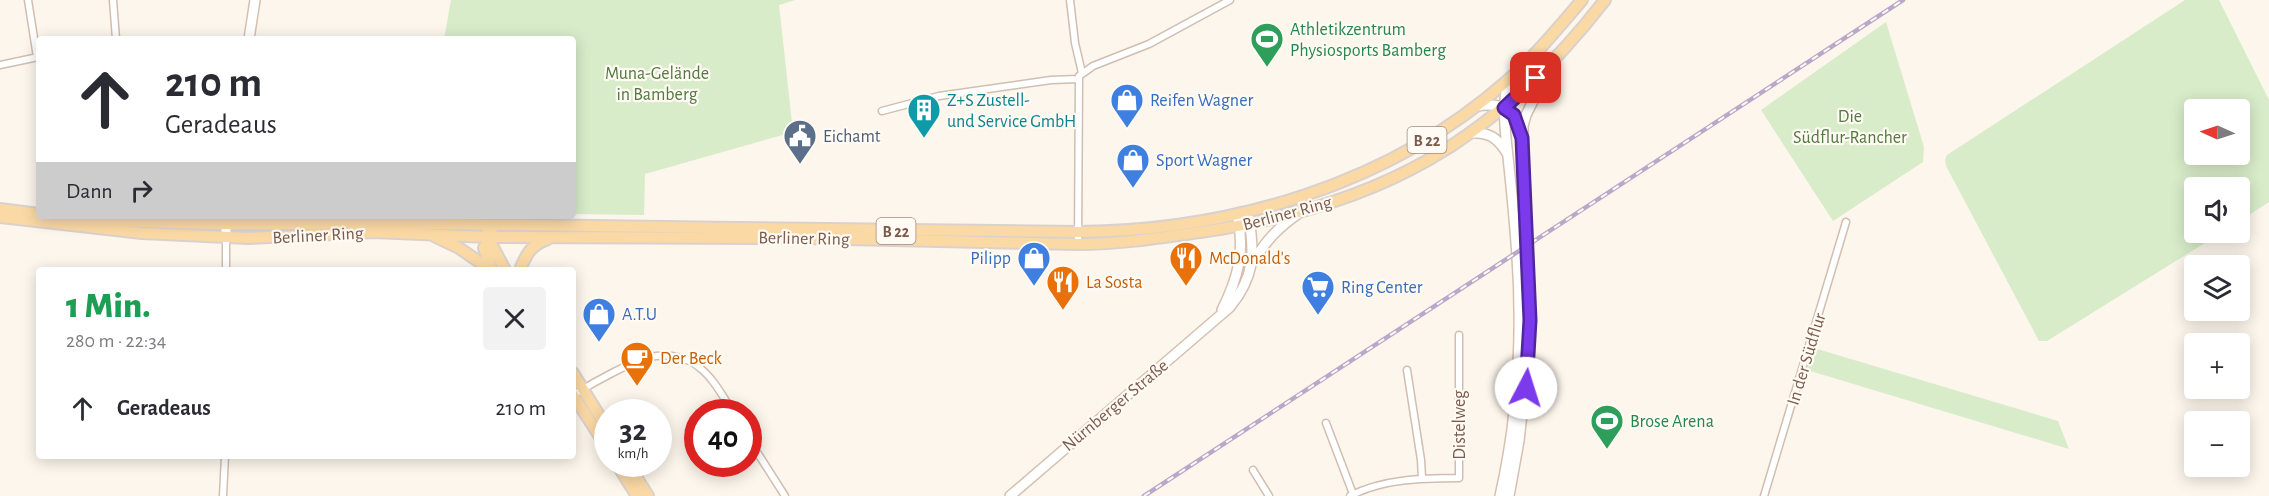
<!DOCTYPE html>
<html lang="de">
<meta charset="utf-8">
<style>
:root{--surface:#fff;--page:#f2f2f3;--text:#2b2b33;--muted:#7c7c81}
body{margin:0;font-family:"Alegreya Sans",sans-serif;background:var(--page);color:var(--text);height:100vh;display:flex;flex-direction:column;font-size:22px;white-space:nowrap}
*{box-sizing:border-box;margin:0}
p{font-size:20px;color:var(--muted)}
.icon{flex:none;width:33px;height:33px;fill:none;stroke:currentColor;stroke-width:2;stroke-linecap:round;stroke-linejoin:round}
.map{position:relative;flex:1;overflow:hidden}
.details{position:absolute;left:36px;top:267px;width:540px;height:192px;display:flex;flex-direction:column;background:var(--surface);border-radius:6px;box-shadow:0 3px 15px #0003}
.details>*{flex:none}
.guide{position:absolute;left:36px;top:36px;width:540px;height:183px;border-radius:6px;box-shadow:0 3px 15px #0003;background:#fff;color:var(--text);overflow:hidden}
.needle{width:39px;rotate:273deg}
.controls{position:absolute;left:2184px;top:99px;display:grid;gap:12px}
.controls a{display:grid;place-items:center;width:66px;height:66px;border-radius:6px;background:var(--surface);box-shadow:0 3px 15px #0003;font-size:30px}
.speed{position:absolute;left:594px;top:399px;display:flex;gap:12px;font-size:30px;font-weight:700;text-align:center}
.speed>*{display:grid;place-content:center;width:78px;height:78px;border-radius:50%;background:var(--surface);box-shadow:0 3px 15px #0003;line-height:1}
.speed small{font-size:15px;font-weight:400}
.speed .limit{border:9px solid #d22;background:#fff;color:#111}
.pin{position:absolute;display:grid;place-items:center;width:51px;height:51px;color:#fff;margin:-26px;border-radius:12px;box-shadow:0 3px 9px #0006}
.me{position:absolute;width:66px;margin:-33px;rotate:5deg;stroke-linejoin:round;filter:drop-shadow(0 0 4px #0008)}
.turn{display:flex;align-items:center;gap:21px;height:126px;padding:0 30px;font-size:27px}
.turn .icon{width:78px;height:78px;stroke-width:2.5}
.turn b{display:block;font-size:42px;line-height:51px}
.then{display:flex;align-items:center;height:57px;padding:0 30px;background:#0003;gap:12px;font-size:22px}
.round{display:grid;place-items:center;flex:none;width:63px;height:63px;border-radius:6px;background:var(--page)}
.headline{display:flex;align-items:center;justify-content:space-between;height:102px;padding:0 30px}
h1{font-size:36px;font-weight:800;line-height:45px;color:#1e9e55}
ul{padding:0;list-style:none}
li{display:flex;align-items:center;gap:18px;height:78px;padding:0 30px}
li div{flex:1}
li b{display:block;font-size:22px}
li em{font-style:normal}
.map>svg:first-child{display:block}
.green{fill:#d8ecc9;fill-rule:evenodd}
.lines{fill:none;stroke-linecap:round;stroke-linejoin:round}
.street-casing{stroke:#d1beb0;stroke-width:9}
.secondary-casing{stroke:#d6c0b0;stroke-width:12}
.primary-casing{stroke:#dad1cd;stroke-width:14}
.street{stroke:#fff;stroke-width:6}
.secondary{stroke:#fff;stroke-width:9}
.primary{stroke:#fbd9a5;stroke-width:10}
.rail-casing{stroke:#b9a8c9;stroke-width:4.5}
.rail{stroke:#fffaf3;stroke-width:2;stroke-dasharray:7;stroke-linecap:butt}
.route-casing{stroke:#51269a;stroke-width:15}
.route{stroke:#7c3aed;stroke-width:10}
.labels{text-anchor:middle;stroke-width:4.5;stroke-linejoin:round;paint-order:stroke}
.shield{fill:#fffaf3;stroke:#a28b7f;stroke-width:1.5}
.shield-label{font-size:16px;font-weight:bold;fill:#7a5c4d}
.leisure-label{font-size:18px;fill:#27864d;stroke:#fffaf3;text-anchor:start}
.park-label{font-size:18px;fill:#537a41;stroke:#fffaf3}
.culture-label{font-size:18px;fill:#0d838f;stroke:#fffaf3;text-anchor:start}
.shop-label{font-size:18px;fill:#366cbe;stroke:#fffaf3;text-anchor:start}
.service-label{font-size:18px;fill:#4e5e75;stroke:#fffaf3;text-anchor:start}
.street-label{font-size:18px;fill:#7a5c4d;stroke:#fffaf3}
.food-label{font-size:18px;fill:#c56008;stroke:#fffaf3;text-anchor:start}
</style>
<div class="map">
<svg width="2269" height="496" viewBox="0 0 2269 496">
<rect width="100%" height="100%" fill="#fdf6ec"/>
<!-- green -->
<path class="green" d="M451,0H795L779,5L793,132L645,174L644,215L573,214V39H444Z
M2185,0H2219L2269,100V202L2240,221V188H2194V232L2221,233L2047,341H2039L1946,166L1945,160L1947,155ZM2194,110H2240V154H2194Z
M1886,22L1924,147L1923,162L1833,221L1761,110Z
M1814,348L2058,421L2069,449L1807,370Z"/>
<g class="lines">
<!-- street casing -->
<g class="street-casing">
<path id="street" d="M28,0L37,57
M113,0L116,39
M1070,0L1075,43L1082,73
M0,65L38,57
M882,111L939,96L1051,80L1078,79
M226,237V270
M1078,244L1079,76L1093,66L1149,44L1230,0
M1407,370L1421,460L1422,478
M573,395C591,384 636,358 656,356C671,354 689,358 700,368C714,379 723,397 733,412
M1326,423L1353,494
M748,438L785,496
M1253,470L1269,496
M223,496L225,456
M1350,496C1382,479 1423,478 1459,478V335
M1764,496L1846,222"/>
</g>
<!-- secondary casing -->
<g class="secondary-casing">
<path id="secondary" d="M249,39L255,0
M1476,106C1503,102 1513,108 1521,133
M1473,133C1490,132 1498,139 1507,153
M226,216V237
M1254,261C1266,240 1279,227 1299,213
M1222,310C1237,280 1245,253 1238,219
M1010,496L1230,307C1254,277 1255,256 1249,219
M1500,496C1519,412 1523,329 1516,243C1514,214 1511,185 1508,157C1505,130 1502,107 1508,80
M1509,496L1519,441L1529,349L1523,126L1526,115L1551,65"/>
</g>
<!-- primary casing -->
<g class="primary-casing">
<path id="primary" d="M0,209L39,214
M63,216C190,229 318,222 445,224C656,226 867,231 1078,232C1232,231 1391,184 1508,80C1535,56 1558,28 1582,0
M0,217L142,233L248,238L374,232L489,237L802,238L1078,244C1119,244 1159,238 1200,232C1378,207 1494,143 1605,0
M492,233L484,248L492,270
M486,234L505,270
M434,236L459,248L491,270
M520,270C526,254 532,244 548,239
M573,373L608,430
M573,395L608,449
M617,464L637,496
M628,464L648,496"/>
</g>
<!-- street -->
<use href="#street" class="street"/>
<!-- secondary -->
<use href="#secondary" class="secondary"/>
<!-- primary -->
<use href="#primary" class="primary"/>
<!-- rail casing -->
<g class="rail-casing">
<path id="rail" d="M1144,496L1903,0"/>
</g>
<!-- rail -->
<use href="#rail" class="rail"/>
</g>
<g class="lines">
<!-- route casing -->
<g class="route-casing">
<path id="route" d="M1526,388L1530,320L1522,138L1514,115L1504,108L1536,78"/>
</g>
<!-- route -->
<use href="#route" class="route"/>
</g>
<!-- icons -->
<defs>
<g id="stadium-pin" transform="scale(1.725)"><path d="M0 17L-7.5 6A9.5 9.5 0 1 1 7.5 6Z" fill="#2e9e5b" stroke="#fffaf3"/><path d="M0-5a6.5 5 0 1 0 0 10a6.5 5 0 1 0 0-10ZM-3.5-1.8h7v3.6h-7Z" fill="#fff"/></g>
<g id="shop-pin" transform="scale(1.725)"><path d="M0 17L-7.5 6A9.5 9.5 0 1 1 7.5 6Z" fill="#3f7fe0" stroke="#fffaf3"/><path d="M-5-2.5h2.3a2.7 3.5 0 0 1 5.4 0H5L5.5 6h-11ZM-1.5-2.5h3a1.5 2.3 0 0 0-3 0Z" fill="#fff"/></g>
<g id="building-pin" transform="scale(1.725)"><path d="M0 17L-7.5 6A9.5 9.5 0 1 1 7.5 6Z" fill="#0f9aa8" stroke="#fffaf3"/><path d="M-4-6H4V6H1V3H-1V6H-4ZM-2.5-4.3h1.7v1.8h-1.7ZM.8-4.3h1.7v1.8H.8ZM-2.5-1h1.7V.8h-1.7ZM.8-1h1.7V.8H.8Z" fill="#fff"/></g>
<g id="civic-pin" transform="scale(1.725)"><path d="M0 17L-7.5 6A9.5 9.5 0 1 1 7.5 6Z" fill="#5c6f8a" stroke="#fffaf3"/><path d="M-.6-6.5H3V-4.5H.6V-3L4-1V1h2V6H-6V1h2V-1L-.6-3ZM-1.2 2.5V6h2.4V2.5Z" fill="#fff"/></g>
<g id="restaurant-pin" transform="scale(1.725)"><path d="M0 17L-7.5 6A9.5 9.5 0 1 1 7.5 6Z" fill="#e8710a" stroke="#fffaf3"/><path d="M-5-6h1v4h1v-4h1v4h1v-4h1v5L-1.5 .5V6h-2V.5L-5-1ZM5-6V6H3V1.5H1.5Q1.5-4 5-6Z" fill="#fff"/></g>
<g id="supermarket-pin" transform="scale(1.725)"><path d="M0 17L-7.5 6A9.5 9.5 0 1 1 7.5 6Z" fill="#3f7fe0" stroke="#fffaf3"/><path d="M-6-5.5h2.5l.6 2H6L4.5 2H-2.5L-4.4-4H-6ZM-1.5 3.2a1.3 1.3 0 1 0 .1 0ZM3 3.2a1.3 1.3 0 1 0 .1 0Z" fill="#fff"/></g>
<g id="cafe-pin" transform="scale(1.725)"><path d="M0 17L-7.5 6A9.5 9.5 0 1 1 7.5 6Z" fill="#e8710a" stroke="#fffaf3"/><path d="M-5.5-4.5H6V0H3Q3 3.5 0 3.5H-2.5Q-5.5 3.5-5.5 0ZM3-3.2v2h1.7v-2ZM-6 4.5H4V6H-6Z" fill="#fff"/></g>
</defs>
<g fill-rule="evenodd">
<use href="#stadium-pin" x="1267" y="39"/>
<use href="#shop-pin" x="1127" y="100"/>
<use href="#building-pin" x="924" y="110"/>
<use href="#civic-pin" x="800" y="136"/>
<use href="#shop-pin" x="1133" y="160"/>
<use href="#shop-pin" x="1034" y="258"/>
<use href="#restaurant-pin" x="1186" y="258"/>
<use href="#restaurant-pin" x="1063" y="282"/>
<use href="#supermarket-pin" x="1318" y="287"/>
<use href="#shop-pin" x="599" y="314"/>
<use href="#cafe-pin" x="637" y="358"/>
<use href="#stadium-pin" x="1607" y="421"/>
</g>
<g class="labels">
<!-- shield labels -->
<g class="shield">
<rect x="1407.5" y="127" width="39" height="26" rx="4.5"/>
<rect x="876.5" y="218" width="39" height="26" rx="4.5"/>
</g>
<g class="shield-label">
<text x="1427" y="146">B 22</text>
<text x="896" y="237">B 22</text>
</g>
<!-- leisure labels -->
<g class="leisure-label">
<text x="1290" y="35">Athletikzentrum<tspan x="1290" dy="21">Physiosports Bamberg</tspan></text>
<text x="1630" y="427">Brose Arena</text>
</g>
<!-- park labels -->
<g class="park-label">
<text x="657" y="79">Muna-Gelände<tspan x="657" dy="21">in Bamberg</tspan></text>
<text x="1850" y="122">Die<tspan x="1850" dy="21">Südflur-Rancher</tspan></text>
</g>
<!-- culture labels -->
<g class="culture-label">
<text x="947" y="106">Z+S Zustell-<tspan x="947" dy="21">und Service GmbH</tspan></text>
</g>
<!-- shop labels -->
<g class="shop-label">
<text x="1150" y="106">Reifen Wagner</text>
<text x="1156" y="166">Sport Wagner</text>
<text x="1011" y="264" text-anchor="end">Pilipp</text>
<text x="1341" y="293">Ring Center</text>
<text x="622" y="320">A.T.U</text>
</g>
<!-- service labels -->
<g class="service-label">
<text x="823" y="142">Eichamt</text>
</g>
<!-- street labels -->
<g class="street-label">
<text transform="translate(1287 213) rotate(-15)" y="6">Berliner Ring</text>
<text transform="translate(318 235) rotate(-3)" y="6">Berliner Ring</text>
<text transform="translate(804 238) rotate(1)" y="6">Berliner Ring</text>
<text transform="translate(1806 359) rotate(-73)" y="6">In der Südflur</text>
<text transform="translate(1115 405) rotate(-40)" y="6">Nürnberger Straße</text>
<text transform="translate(1459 425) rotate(-90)" y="6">Distelweg</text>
</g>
<!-- food labels -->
<g class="food-label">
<text x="1209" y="264">McDonald's</text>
<text x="1086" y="288">La Sosta</text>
<text x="660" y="364">Der Beck</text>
</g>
</g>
</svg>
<div class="controls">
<a><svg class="needle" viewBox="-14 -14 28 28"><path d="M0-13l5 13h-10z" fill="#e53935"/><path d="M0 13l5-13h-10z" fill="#7c7c81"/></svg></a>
<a><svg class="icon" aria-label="sound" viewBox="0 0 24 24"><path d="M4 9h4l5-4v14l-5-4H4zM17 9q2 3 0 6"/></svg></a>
<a><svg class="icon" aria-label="layers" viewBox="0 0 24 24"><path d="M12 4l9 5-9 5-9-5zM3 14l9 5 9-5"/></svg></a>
<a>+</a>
<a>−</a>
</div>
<div class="speed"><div>32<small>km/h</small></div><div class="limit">40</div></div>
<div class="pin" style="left:1536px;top:78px;background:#d93025"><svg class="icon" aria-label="arrive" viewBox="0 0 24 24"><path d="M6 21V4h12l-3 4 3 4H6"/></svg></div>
<svg class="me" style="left:1526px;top:388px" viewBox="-20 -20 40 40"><circle r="19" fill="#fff"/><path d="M0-13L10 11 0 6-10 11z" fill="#7c3aed"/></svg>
<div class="guide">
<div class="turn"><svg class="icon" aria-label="ahead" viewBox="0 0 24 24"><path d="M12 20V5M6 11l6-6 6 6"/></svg><div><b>210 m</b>Geradeaus</div></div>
<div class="then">Dann<svg class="icon" aria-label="right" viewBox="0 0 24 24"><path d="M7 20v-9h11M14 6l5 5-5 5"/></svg></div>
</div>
<section class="details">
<div class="headline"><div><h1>1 Min.</h1><p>280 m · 22:34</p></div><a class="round"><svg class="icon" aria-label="close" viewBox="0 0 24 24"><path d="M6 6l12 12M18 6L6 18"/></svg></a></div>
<ul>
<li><svg class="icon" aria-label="ahead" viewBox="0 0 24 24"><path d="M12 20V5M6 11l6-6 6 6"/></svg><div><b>Geradeaus</b></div><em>210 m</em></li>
</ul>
</section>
</div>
